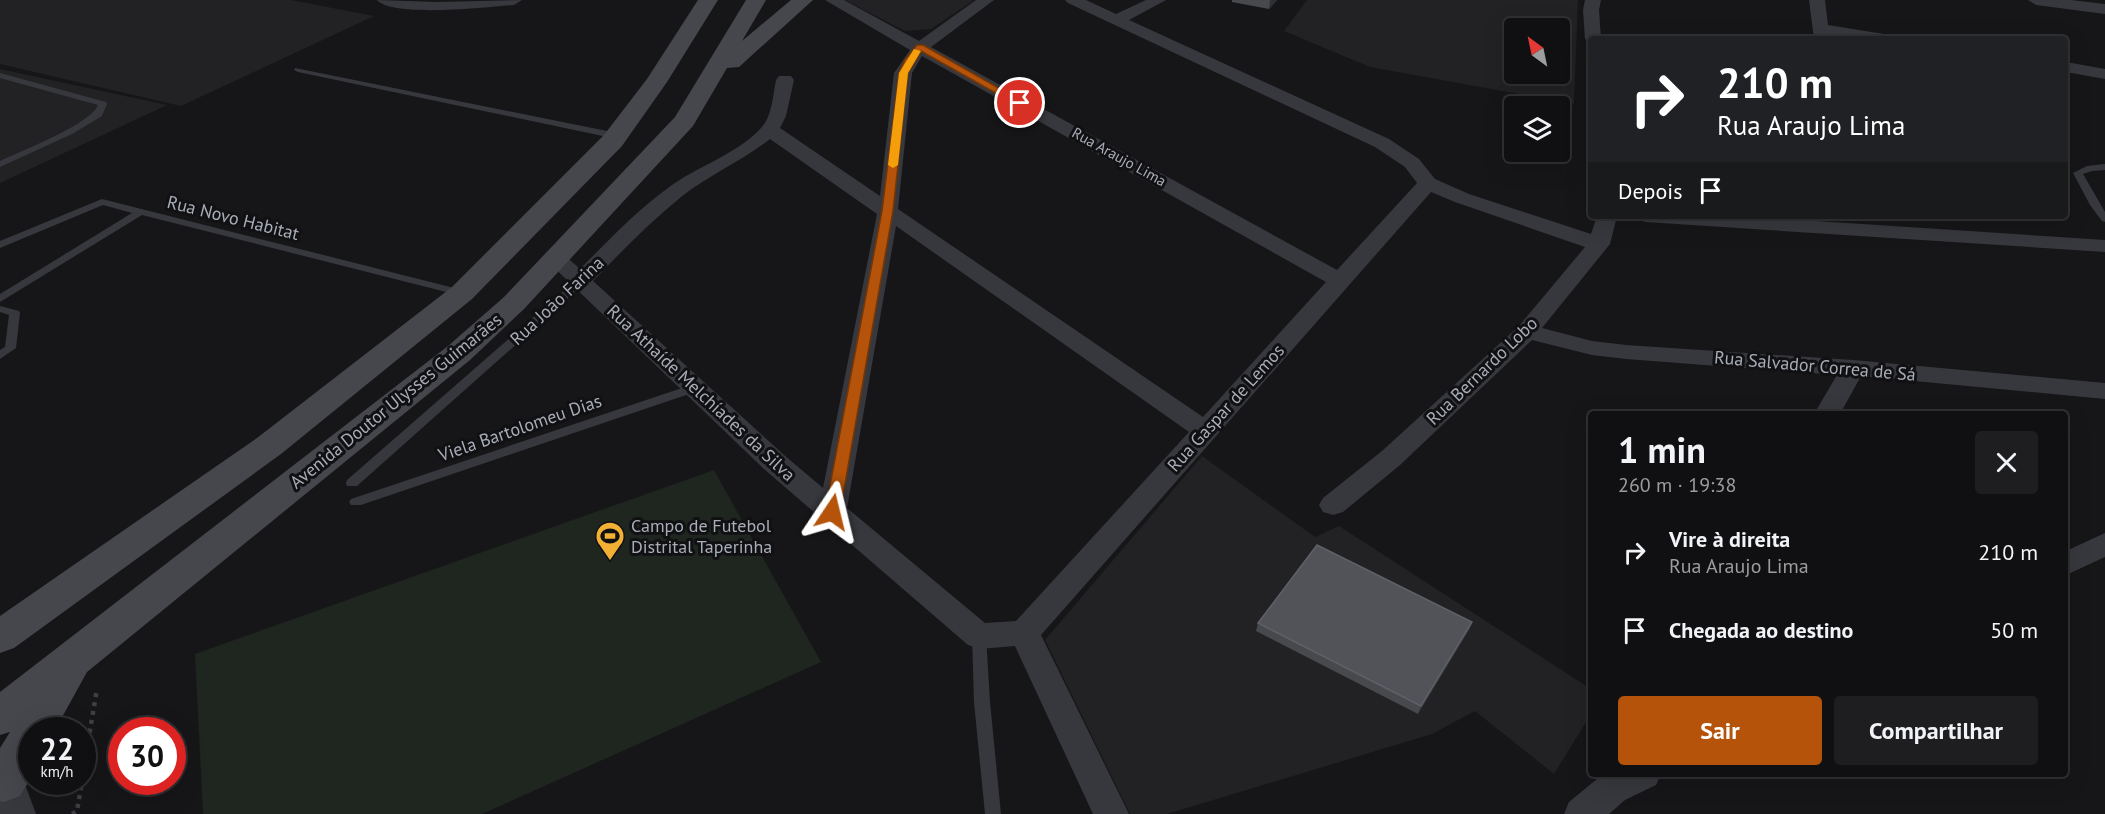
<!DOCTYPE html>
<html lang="pt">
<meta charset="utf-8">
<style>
:root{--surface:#101012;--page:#1e1e20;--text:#f1f3f6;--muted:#9c9d9f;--line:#303032;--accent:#b45309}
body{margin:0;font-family:"PT Sans",sans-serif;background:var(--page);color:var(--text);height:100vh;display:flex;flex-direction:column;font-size:22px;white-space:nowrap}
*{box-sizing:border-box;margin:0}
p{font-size:20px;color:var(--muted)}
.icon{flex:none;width:33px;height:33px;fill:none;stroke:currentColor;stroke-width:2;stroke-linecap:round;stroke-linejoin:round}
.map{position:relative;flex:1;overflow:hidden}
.panel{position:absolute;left:1588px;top:411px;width:480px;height:366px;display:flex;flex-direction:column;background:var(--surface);border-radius:6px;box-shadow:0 6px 24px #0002,0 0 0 2px var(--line)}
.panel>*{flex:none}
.guide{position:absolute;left:1588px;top:36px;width:480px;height:183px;border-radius:6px;box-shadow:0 6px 24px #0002,0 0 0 2px var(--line);background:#202124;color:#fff;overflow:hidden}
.needle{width:39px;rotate:327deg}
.fabs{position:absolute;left:1504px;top:18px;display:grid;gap:12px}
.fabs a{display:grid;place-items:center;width:66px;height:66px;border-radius:6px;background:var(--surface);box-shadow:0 6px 24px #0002,0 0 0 2px var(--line);font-size:30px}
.speed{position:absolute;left:18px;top:717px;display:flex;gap:12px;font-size:30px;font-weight:700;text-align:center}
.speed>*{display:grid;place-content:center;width:78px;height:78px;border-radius:50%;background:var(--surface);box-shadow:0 6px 24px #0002,0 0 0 2px var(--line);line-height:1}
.speed small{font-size:15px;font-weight:400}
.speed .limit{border:9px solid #d22;background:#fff;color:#111}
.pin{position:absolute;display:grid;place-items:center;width:51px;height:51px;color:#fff;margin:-26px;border:3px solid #fff;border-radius:50%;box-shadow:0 2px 6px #0007}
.me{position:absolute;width:66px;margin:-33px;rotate:10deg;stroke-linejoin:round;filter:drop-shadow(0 0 4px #0008)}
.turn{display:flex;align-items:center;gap:21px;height:126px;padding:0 30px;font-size:27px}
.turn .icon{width:78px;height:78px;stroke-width:2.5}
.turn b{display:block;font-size:42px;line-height:51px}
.then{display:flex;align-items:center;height:57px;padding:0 30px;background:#0003;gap:12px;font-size:22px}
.round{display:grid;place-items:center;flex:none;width:63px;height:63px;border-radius:6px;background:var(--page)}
.overview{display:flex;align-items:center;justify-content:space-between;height:102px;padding:0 30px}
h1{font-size:36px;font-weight:700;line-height:45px}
.cta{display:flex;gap:12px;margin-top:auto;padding:12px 30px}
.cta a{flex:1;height:69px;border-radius:6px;background:var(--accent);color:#fff;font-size:24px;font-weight:700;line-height:69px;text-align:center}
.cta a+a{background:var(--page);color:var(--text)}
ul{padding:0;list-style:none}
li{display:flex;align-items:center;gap:18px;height:78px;padding:0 30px}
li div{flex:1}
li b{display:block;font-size:22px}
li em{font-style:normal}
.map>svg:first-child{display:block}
.built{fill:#222225;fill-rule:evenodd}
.green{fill:#1e261f}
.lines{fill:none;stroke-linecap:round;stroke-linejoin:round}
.path{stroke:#3d3f44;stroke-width:4.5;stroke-dasharray:4 5;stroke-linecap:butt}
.service{fill:#37383d;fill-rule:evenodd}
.minor{fill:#37383d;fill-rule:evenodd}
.tertiary{fill:#37383d;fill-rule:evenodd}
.secondary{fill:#45474d;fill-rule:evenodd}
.wall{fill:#47494d}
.shaded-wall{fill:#2f3033}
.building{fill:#525359;stroke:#5f6168;stroke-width:1.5}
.route{fill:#b45309;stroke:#753606;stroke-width:1.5}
.slow{fill:#f59e0b}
.labels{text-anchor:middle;stroke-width:6;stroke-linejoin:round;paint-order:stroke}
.far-street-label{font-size:15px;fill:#a8adb8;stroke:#111113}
.street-label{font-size:18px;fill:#a8adb8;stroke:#111113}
.poi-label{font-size:18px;fill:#a8adb8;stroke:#111113;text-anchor:start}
</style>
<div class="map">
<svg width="2105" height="814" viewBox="0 0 2105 814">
<rect width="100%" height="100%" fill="#161618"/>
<!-- built -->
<path class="built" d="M0,0H291L374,16L181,106L0,64Z
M845,0H974L931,29L905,31Z
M1307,0H1578L1574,104L1370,67L1284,31ZM1515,28H1560V74H1515Z
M0,69L167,105L0,183Z
M1202,456L1315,537L1339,526L1591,689V714L1554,774L1475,711L1432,734L1167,814H1130L1045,640Z"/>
<!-- green -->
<path class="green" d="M714,470L821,662L482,814H203L195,654Z"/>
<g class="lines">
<!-- path -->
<path class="path" d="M82,777L97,689
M72,814L77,811L82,782"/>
<!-- service -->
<path class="service" d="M295,68L617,133L621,136L617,139L298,72L294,70Z
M0,73L106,102L107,104L102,116L72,134L0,167V161C21,151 91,124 98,105L0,78Z
M2066,109L2070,110V114H2066Z
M2105,164V170L2092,171L2083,174L2105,212V222L2102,221L2090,205L2073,173L2087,166Z
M102,199L466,291L467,293L462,296L142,215L0,302V294L132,213L103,205L0,248V241Z
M580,279L584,280L585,282L584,284L357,486H347L346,483L347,480L576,280Z
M0,306L19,311L20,313L16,348L0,359V350L5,347L9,315L0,312Z
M694,384L700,388L698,391L361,505H351L349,502L351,499Z
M979,630L984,632L986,636L990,702L1001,814H985L974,702L972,636L974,632Z"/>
<!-- minor -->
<path class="minor" d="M377,0L438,2L522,0L514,5C489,7 393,18 377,0Z
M825,0H844L919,41L976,0H994L931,47L1337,270L1417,183L1405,167L1375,147L1068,3L1065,0H1086L1116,14L1146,0H1166L1129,20L1389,139L1419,159L1435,179L1469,194L1591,234L1597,216H1617L1610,244L1542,328L1592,341L1626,345L1853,360L2105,383V399L1861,376L1840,414H1814L1837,375L1626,359L1592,355L1532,340L1400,465L1343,512L1333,515L1323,512L1319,505L1323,498L1382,451L1519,326L1585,247L1455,202L1431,192L1041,635L1129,814H1093L1015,646L979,649L968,645L764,469L545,259L548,254C563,251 570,260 580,269C608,241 636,211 668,188C697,166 736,155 761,128C772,117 773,95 776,80L779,76H791L794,80L786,116L780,128L880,196L894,73L910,50ZM922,56L1326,282L1203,417L898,209L912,73ZM770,139L877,214L823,488L784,455L593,281C621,252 649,223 681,197C709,175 742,161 770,139ZM896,226L1189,432L1016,621L985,623L847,508Z
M1585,0H1601L1599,10L1601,39H1592V44L1585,39L1583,10Z
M1809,0H1825L1828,25L1884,34L1892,39H1853L1830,35V39H1814Z
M2028,0H2071L2105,4V14L2036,5Z
M2066,62L2105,69V79L2066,72Z
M1636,216H1742L2105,240V252L1646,222L1639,220Z
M2105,533V557L2066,575V551Z
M1603,774H1661L1656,785L1625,800L1609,814H1564L1569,802Z"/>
<!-- tertiary -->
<path class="tertiary" d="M0,760L19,768L36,814H0Z"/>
<!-- secondary -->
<path class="secondary" d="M698,0H718L667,82L622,146L472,299L281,454L14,648L0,653V616L257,438L452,287L604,135L647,79Z
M746,0H766L742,41L791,0H813L739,67L727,68L693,126L524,309L470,360L87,672L55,730H32V776L20,796L4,802L0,801V748L10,732L0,735V692L448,346L504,297L675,117Z"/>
</g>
<!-- wall -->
<path class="wall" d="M1232,0H1277L1269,9L1232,2Z
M1472,622L1469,630L1418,714L1256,631L1258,623Z"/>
<!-- shaded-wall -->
<path class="shaded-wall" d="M1270,0H1277L1269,9Z
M1472,622L1469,630L1418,714L1421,706Z"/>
<!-- building -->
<path class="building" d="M1317,545L1472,622L1421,706L1258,623Z"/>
<!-- route -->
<path class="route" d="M917,45H923L1025,103L1017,105L921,51L908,73L893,211L840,512L838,515H827L825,512L882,211L899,73L905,60Z"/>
<!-- slow -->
<path class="slow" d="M914,49L921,51L908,73L898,165L893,168L888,165L899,73Z"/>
<!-- icons -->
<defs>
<g id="stadium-pin" transform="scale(1.5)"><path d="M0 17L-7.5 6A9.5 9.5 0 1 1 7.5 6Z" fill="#f2b134" stroke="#111113"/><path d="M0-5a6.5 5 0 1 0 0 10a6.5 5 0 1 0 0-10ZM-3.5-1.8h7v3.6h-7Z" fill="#111"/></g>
</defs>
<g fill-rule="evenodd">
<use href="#stadium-pin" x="610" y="536"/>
</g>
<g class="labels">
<!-- far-street labels -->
<g class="far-street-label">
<text transform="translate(1119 157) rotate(29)" y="5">Rua Araujo Lima</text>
</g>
<!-- street labels -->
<g class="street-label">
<text transform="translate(233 218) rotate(14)" y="6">Rua Novo Habitat</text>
<text transform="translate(557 301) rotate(-43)" y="6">Rua João Farina</text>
<text transform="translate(1815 366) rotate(5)" y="6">Rua Salvador Correa de Sá</text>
<text transform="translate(1482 371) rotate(-44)" y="6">Rua Bernardo Lobo</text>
<text transform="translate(701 393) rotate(43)" y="6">Rua Athaíde Melchíades da Silva</text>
<text transform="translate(396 401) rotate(-39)" y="6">Avenida Doutor Ulysses Guimarães</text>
<text transform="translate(1226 408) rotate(-48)" y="6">Rua Gaspar de Lemos</text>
<text transform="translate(520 428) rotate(-19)" y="6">Viela Bartolomeu Dias</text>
</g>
<!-- poi labels -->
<g class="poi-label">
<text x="631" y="532">Campo de Futebol<tspan x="631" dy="21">Distrital Taperinha</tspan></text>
</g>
</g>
</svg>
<div class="fabs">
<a><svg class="needle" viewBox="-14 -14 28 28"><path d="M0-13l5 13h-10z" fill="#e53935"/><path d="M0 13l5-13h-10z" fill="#9c9d9f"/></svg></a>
<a><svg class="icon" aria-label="layers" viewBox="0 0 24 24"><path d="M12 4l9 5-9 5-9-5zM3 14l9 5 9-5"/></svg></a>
</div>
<div class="speed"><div>22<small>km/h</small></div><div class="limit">30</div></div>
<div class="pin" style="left:1020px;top:103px;background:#d93025"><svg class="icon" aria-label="arrive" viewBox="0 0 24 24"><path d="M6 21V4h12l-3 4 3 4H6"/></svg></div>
<svg class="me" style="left:832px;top:512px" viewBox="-20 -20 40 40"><path d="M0-17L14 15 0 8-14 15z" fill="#b45309" stroke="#fff" stroke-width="4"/></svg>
<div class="guide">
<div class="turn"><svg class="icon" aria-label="right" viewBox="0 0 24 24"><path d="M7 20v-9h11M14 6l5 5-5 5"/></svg><div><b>210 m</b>Rua Araujo Lima</div></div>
<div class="then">Depois<svg class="icon" aria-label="arrive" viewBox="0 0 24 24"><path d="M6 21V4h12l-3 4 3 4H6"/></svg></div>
</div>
<section class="panel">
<div class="overview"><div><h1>1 min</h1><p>260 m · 19:38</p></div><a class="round"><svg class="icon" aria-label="close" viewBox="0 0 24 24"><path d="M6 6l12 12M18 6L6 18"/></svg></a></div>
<ul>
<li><svg class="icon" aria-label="right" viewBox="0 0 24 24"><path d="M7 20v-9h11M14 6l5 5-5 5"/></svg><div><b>Vire à direita</b><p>Rua Araujo Lima</p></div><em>210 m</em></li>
<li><svg class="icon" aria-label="arrive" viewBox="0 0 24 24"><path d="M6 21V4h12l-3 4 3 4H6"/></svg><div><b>Chegada ao destino</b></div><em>50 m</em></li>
</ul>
<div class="cta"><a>Sair</a><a>Compartilhar</a></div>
</section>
</div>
